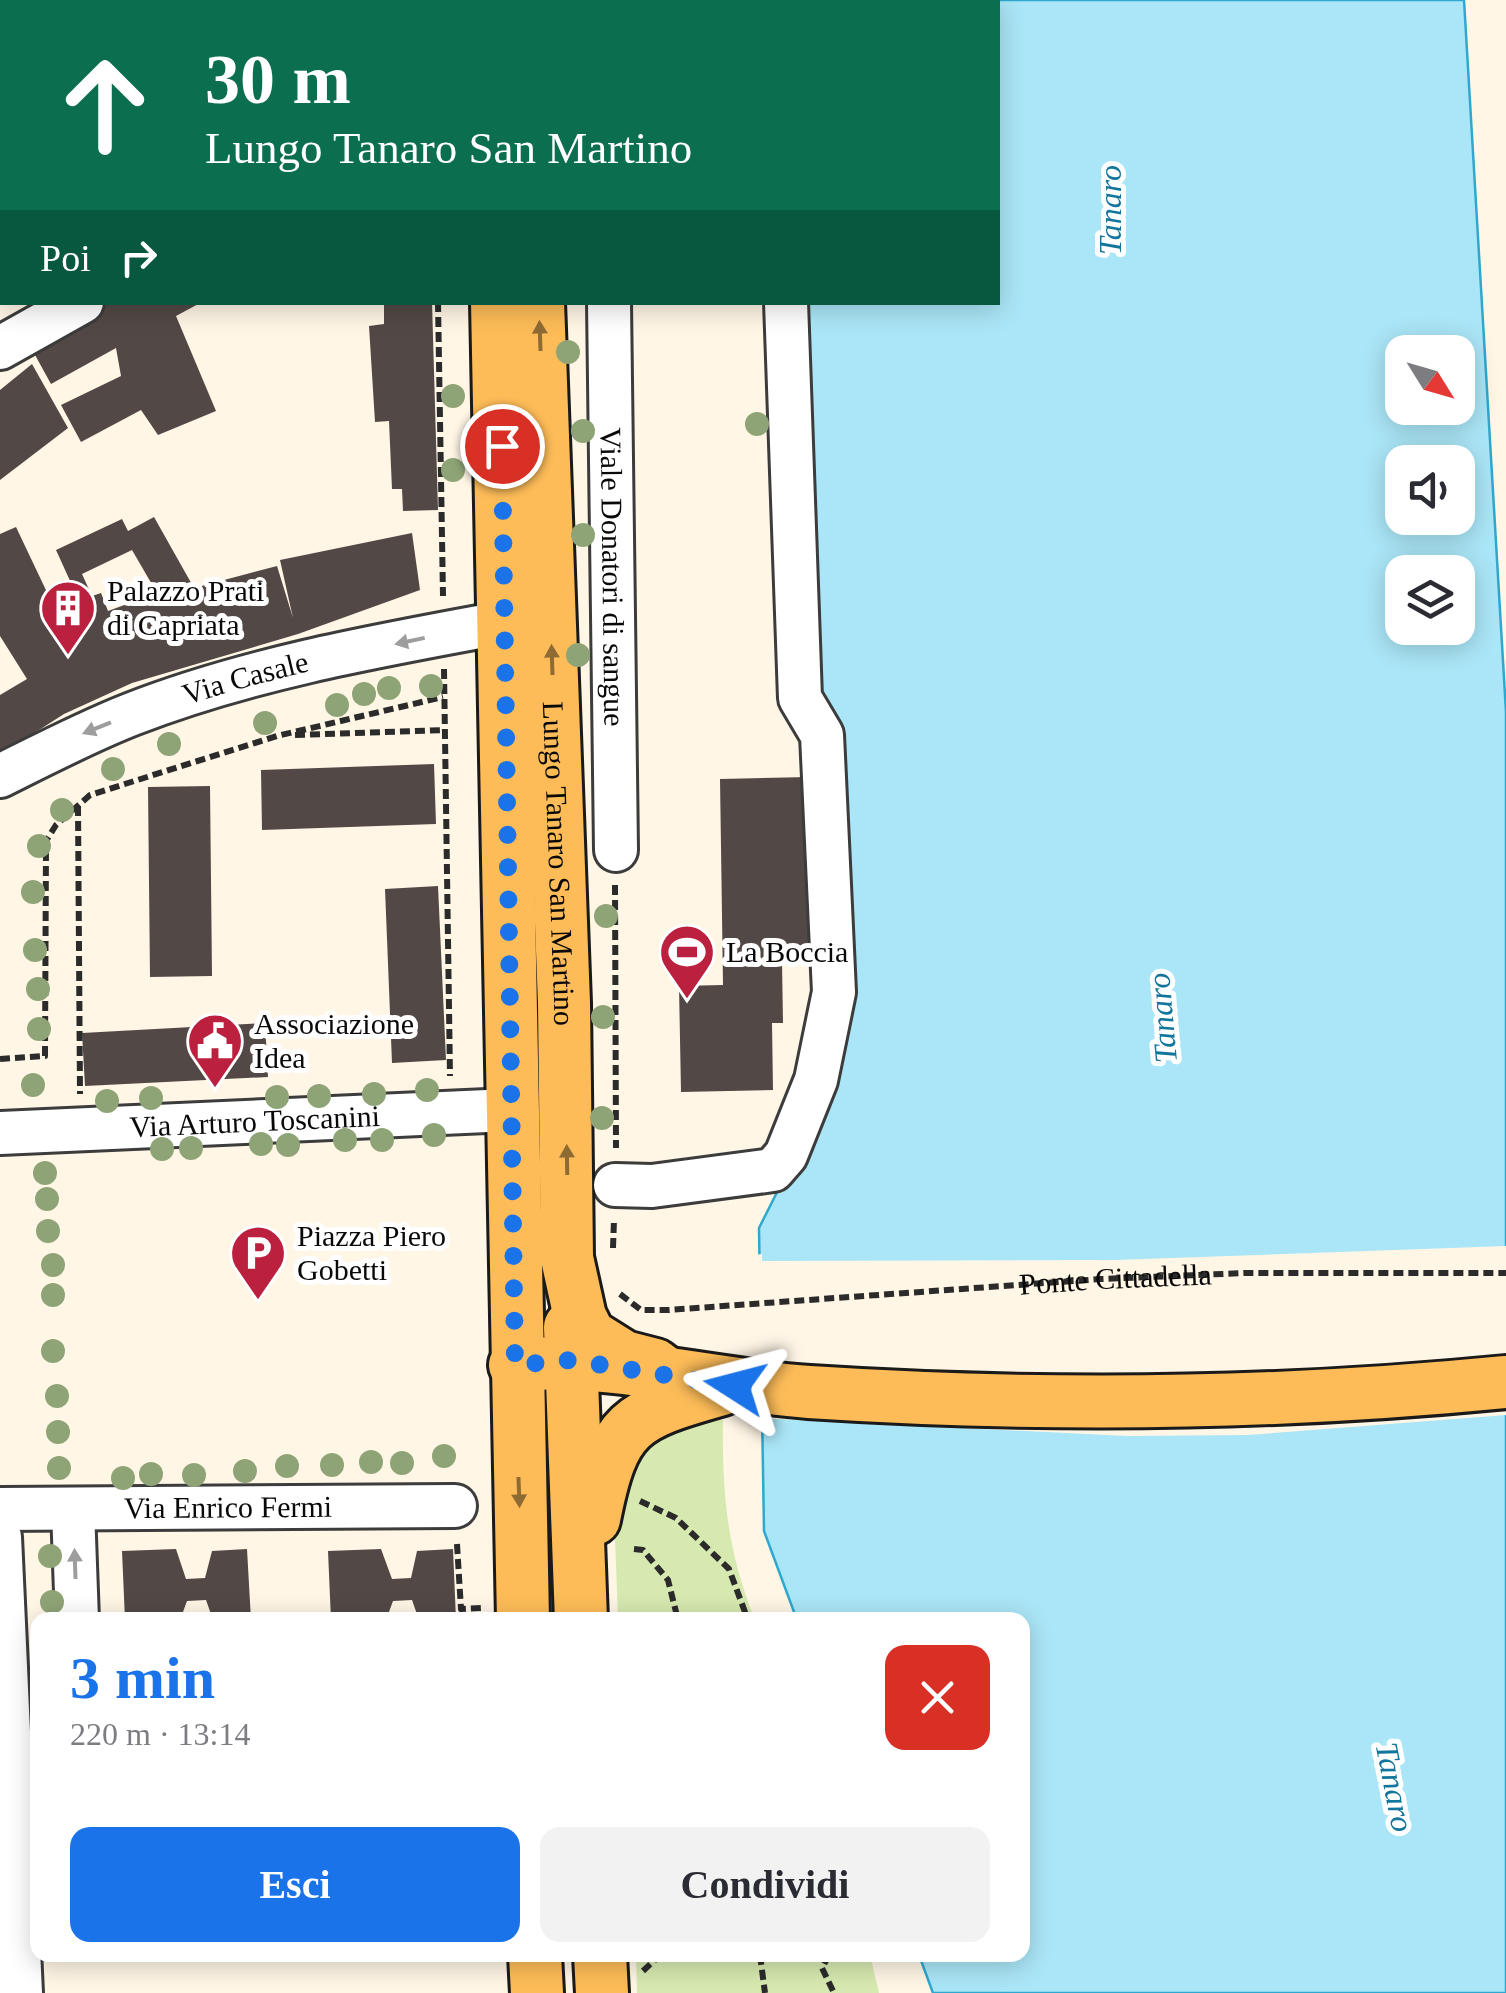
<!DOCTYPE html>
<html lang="it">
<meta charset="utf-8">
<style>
:root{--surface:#fff;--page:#f2f2f3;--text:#2b2b33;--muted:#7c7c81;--accent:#1a73e8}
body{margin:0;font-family:"Times New Roman",serif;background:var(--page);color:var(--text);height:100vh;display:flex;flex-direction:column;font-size:38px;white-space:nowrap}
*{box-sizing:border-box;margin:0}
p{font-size:32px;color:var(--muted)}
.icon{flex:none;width:55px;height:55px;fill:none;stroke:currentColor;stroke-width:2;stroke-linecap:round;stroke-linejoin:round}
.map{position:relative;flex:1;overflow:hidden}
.drawer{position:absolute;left:30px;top:1612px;width:1000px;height:350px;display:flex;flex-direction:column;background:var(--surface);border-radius:20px;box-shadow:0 5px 25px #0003}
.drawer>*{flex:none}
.banner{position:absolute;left:0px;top:0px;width:1000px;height:305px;box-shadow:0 5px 25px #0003;background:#0b6e4f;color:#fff;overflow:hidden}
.needle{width:65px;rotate:127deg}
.fabs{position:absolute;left:1385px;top:335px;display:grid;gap:20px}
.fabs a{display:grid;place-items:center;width:90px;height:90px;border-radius:20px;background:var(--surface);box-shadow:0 5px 25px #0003;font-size:50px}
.pin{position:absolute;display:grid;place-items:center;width:85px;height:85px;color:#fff;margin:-42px;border:5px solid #fff;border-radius:50%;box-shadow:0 2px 10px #0007}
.me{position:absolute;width:110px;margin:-55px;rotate:279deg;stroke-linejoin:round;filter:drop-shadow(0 0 8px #0008)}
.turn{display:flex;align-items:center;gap:35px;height:210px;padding:0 40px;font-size:45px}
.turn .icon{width:130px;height:130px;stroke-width:2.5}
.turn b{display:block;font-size:70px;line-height:85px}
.then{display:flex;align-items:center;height:95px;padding:0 40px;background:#0003;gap:20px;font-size:38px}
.round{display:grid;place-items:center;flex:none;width:105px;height:105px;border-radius:20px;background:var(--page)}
.head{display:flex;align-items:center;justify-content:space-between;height:170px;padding:0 40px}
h1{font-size:60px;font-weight:700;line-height:75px;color:var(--accent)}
.primary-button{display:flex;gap:20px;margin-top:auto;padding:20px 40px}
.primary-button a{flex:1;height:115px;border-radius:20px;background:var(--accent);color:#fff;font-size:40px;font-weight:700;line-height:115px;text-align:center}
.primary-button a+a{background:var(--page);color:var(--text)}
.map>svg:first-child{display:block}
.green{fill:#d6e9b0}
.water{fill:#aae6f7;stroke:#2fa8d0;stroke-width:2.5;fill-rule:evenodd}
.pier{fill:#fff6e6}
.building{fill:#524946;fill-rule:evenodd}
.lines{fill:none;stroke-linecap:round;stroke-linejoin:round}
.minor-tunnel{stroke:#dad2c5;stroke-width:42;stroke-dasharray:42 21;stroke-linecap:butt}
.minor-casing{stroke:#3c3c3c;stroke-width:48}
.major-casing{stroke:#1a1a1a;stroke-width:58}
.path{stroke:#2b2b2b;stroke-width:6;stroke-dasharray:10 5;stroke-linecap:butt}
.minor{stroke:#fff;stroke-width:42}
.major{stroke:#fdbc58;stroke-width:52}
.tree{fill:#8fa476}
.oneway{fill:#8f6b34}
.oneway2{fill:#9d9d9d}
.route{stroke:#1a73e8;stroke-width:18;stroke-dasharray:0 32.4}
.labels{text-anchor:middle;stroke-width:10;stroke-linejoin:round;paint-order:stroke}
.street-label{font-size:30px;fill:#090909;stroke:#fff}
.poi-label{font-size:30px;fill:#090909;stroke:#fff;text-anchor:start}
.water-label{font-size:32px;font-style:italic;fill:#12759c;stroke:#fff}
</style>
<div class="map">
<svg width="1506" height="1993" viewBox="0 0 1506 1993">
<rect width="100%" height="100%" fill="#fff6e6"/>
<!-- green -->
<path class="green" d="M700,1420H723C722,1495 727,1550 755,1620H618L614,1510L635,1436Z
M636,1955H870L879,1993H637Z"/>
<!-- water -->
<path class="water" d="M790,0H1464L1506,712V1993H933L919,1955H1022V1620H797L764,1531L759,1228L818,1111L816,694L800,303L998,302V2ZM1402,352H1458V408H1402ZM1402,462H1458V518H1402ZM1402,572H1458V628H1402Z"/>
<!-- pier -->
<path class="pier" d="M1506,1246V1415L1248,1435L1127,1436L757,1418L754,1255L762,1254V1261L1115,1260Z"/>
<!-- building -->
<path class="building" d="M107,302H202L176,316L216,411L158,435L141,410L81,442L61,405L121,376L116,348L51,384L29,344Z
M384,302H432L438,510L403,511L402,489H392L389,421L375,422L369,326L384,324Z
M32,364L68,428L0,480V390Z
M154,517L194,588L277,566L293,618L280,560L412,533L420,590L298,634L132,683L64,714L0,755V695L27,679L0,636V534L16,527L63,626L86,616L56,550L122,519L128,531ZM132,550L157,593L108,611L101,593L92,596L82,574Z
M434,764L436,824L262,830L261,770Z
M809,777L812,961H782L783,1023H772L773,1090L681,1092L679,986L723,985L720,779Z
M210,786L212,976L150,977L148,787Z
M438,886L446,1060L392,1063L385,889Z
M265,1023L268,1077L85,1086L82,1033Z
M176,1549L186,1579L205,1578L212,1551L247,1549L251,1620H213L206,1600L187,1601L180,1620H125L122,1551Z
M381,1549L392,1579L411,1578L417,1551L453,1549L456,1620H419L412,1600L393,1601L386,1620H331L328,1551Z"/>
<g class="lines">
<!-- minor-tunnel -->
<path class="minor-tunnel" d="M201,0L202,2"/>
<!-- minor casing -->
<g class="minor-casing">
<g id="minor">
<path d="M605,0V2"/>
<path d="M775,0V2"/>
<path id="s2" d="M609,302L616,850"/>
<path d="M0,348L82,302"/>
<path id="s3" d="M0,776C44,754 86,732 132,714C250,668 381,645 506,622"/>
<path id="s4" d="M0,1133L510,1110"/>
<path d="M615,1185L652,1186L773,1170L786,1155L816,1080L834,992L822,735L800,698L786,302"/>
<path id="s5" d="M0,1509L455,1506"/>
<path d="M73,1509L77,1620"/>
<path d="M0,1537L21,1993"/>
</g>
</g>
<!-- major casing -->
<g class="major-casing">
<g id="major">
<path d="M486,0V2"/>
<path d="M526,0L527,2"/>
<path d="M497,302L523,1620"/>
<path id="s6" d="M538,302L564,1003L567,1258L580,1317L589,1335L624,1357L655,1365L668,1375"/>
<path d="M570,1327L581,1620"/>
<path d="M515,1365C614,1357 710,1385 809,1392C1043,1407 1272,1405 1506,1382"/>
<path d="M594,1519C613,1422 630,1415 722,1389"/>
<path d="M535,1955L537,1993"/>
<path d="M600,1955L602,1993"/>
</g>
</g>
<!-- path -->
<g class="path">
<path d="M434,0V2"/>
<path d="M438,302L443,596"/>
<path d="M444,669L450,1076"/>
<path d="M295,735L444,730"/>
<path d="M78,806L80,1094"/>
<path d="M615,885L616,1148"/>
<path d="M0,1059L45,1056L46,841L56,825L90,795L277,736L443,697"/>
<path d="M613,1248L614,1220"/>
<path id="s1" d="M620,1294L641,1310H668L1101,1279L1245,1273H1506"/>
<path d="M640,1501L676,1518L729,1569L748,1620"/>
<path d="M457,1544L461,1609L481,1608"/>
<path d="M634,1549L643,1550L668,1580L678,1620"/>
<path d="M760,1955L765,1993"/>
<path d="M829,1955L822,1968L834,1993"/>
<path d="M643,1971L660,1955"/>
</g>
<!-- minor -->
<use href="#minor" class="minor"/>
<!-- major -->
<use href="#major" class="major"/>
</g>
<!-- trees -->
<g class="tree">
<circle cx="568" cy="352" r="12"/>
<circle cx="453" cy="396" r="12"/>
<circle cx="757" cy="424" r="12"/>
<circle cx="583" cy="431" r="12"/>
<circle cx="453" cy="470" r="12"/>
<circle cx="583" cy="535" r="12"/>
<circle cx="578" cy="655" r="12"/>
<circle cx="431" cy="686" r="12"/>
<circle cx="389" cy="688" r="12"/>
<circle cx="364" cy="694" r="12"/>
<circle cx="337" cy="705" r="12"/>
<circle cx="265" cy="723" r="12"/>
<circle cx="169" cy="744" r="12"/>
<circle cx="113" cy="769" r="12"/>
<circle cx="62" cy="810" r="12"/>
<circle cx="39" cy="846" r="12"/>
<circle cx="33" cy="892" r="12"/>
<circle cx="606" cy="916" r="12"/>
<circle cx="35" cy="950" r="12"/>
<circle cx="38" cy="989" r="12"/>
<circle cx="603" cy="1017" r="12"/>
<circle cx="39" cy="1029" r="12"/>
<circle cx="33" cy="1085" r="12"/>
<circle cx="427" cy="1090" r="12"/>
<circle cx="374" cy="1094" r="12"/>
<circle cx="319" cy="1096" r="12"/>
<circle cx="277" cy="1097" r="12"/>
<circle cx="151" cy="1098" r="12"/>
<circle cx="107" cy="1101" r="12"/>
<circle cx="602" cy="1118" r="12"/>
<circle cx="434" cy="1135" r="12"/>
<circle cx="345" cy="1140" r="12"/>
<circle cx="382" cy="1140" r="12"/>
<circle cx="261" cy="1144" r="12"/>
<circle cx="288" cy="1145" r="12"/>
<circle cx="191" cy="1148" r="12"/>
<circle cx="162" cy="1149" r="12"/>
<circle cx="45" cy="1173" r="12"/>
<circle cx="47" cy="1199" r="12"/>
<circle cx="48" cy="1231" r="12"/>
<circle cx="53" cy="1265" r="12"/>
<circle cx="53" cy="1295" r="12"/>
<circle cx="53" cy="1351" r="12"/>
<circle cx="57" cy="1396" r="12"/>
<circle cx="58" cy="1432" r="12"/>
<circle cx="444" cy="1456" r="12"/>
<circle cx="371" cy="1462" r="12"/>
<circle cx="402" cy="1463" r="12"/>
<circle cx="332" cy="1465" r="12"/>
<circle cx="287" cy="1466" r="12"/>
<circle cx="59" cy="1468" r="12"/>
<circle cx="245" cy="1471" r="12"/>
<circle cx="151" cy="1474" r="12"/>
<circle cx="194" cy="1475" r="12"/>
<circle cx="123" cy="1478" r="12"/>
<circle cx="50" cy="1556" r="12"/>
<circle cx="52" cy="1602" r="12"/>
</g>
<!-- one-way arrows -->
<defs><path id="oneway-solid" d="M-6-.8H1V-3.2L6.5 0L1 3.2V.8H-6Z" transform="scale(2.5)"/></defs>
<g class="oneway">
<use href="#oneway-solid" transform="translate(540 336) rotate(-92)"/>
<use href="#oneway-solid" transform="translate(552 660) rotate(-92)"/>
<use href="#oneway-solid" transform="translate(567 1160) rotate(-91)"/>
<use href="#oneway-solid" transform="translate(519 1492) rotate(88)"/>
</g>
<g class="oneway2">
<use href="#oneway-solid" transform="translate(410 641) rotate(168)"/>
<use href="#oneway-solid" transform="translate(97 728) rotate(158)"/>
<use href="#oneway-solid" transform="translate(75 1564) rotate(-92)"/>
</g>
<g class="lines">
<!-- route -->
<path class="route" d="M502,446L515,1365L571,1360L735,1386"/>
</g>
<!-- icons -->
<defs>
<g id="building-pin" transform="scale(2.875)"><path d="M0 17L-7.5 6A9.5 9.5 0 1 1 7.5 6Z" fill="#bb203e" stroke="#fff"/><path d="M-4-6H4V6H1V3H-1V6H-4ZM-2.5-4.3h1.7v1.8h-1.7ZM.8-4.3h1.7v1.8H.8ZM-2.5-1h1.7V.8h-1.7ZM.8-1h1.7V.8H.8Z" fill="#fff"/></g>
<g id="stadium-pin" transform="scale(2.875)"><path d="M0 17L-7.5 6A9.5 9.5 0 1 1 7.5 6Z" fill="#bb203e" stroke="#fff"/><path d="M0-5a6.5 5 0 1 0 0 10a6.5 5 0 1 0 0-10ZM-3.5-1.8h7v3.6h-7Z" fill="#fff"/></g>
<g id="civic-pin" transform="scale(2.875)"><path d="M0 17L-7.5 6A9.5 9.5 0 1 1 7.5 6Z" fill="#bb203e" stroke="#fff"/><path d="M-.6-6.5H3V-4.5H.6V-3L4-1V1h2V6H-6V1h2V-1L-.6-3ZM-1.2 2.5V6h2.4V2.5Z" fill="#fff"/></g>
<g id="parking-pin" transform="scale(2.875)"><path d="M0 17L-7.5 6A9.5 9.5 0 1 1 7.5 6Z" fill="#bb203e" stroke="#fff"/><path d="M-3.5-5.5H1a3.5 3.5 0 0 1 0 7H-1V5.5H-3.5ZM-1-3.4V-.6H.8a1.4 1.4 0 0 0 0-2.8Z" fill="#fff"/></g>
</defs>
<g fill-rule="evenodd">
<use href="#building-pin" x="68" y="608"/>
<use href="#stadium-pin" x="687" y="952"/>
<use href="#civic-pin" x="215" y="1041"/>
<use href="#parking-pin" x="258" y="1253"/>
</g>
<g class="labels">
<!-- street labels -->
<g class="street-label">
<text dy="10" stroke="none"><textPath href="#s2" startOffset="275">Viale Donatori di sangue</textPath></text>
<text dy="10" stroke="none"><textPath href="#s3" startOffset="265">Via Casale</textPath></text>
<text dy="10" stroke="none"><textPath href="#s6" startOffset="562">Lungo Tanaro San Martino</textPath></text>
<text dy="10" stroke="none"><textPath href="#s4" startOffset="255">Via Arturo Toscanini</textPath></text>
<text dy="10" stroke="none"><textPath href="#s1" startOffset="502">Ponte Cittadella</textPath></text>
<text dy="10" stroke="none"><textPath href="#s5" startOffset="228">Via Enrico Fermi</textPath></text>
</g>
<!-- poi labels -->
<g class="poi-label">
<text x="107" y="601">Palazzo Prati<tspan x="107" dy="34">di Capriata</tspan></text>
<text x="726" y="962">La Boccia</text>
<text x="254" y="1034">Associazione<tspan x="254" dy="34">Idea</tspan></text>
<text x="297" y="1246">Piazza Piero<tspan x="297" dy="34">Gobetti</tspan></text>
</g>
<!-- water labels -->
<g class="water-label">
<text transform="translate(1110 210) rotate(-90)" y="11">Tanaro</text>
<text transform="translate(1162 1018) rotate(-95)" y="11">Tanaro</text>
<text transform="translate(1395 1787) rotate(79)" y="11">Tanaro</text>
</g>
</g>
</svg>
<div class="fabs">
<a><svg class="needle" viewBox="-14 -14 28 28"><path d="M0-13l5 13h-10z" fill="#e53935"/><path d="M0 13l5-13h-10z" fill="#7c7c81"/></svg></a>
<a><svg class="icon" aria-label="sound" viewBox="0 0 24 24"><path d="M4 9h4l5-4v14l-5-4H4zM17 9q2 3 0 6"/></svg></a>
<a><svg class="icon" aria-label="layers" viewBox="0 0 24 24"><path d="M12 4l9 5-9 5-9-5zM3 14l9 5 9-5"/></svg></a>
</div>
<div class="pin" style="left:502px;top:446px;background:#d93025"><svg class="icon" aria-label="arrive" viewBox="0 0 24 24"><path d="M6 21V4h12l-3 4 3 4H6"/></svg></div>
<svg class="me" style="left:735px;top:1386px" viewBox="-20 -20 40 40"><path d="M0-17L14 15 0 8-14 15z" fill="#1a73e8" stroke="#fff" stroke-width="4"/></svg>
<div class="banner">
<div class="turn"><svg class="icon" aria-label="ahead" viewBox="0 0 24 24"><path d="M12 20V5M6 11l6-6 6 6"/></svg><div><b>30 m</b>Lungo Tanaro San Martino</div></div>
<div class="then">Poi<svg class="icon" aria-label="right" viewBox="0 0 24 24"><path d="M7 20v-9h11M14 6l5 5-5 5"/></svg></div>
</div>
<section class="drawer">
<div class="head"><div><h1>3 min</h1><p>220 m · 13:14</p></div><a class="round" style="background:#d93025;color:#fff"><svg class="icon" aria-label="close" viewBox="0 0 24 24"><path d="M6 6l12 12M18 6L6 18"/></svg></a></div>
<div class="primary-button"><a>Esci</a><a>Condividi</a></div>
</section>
</div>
